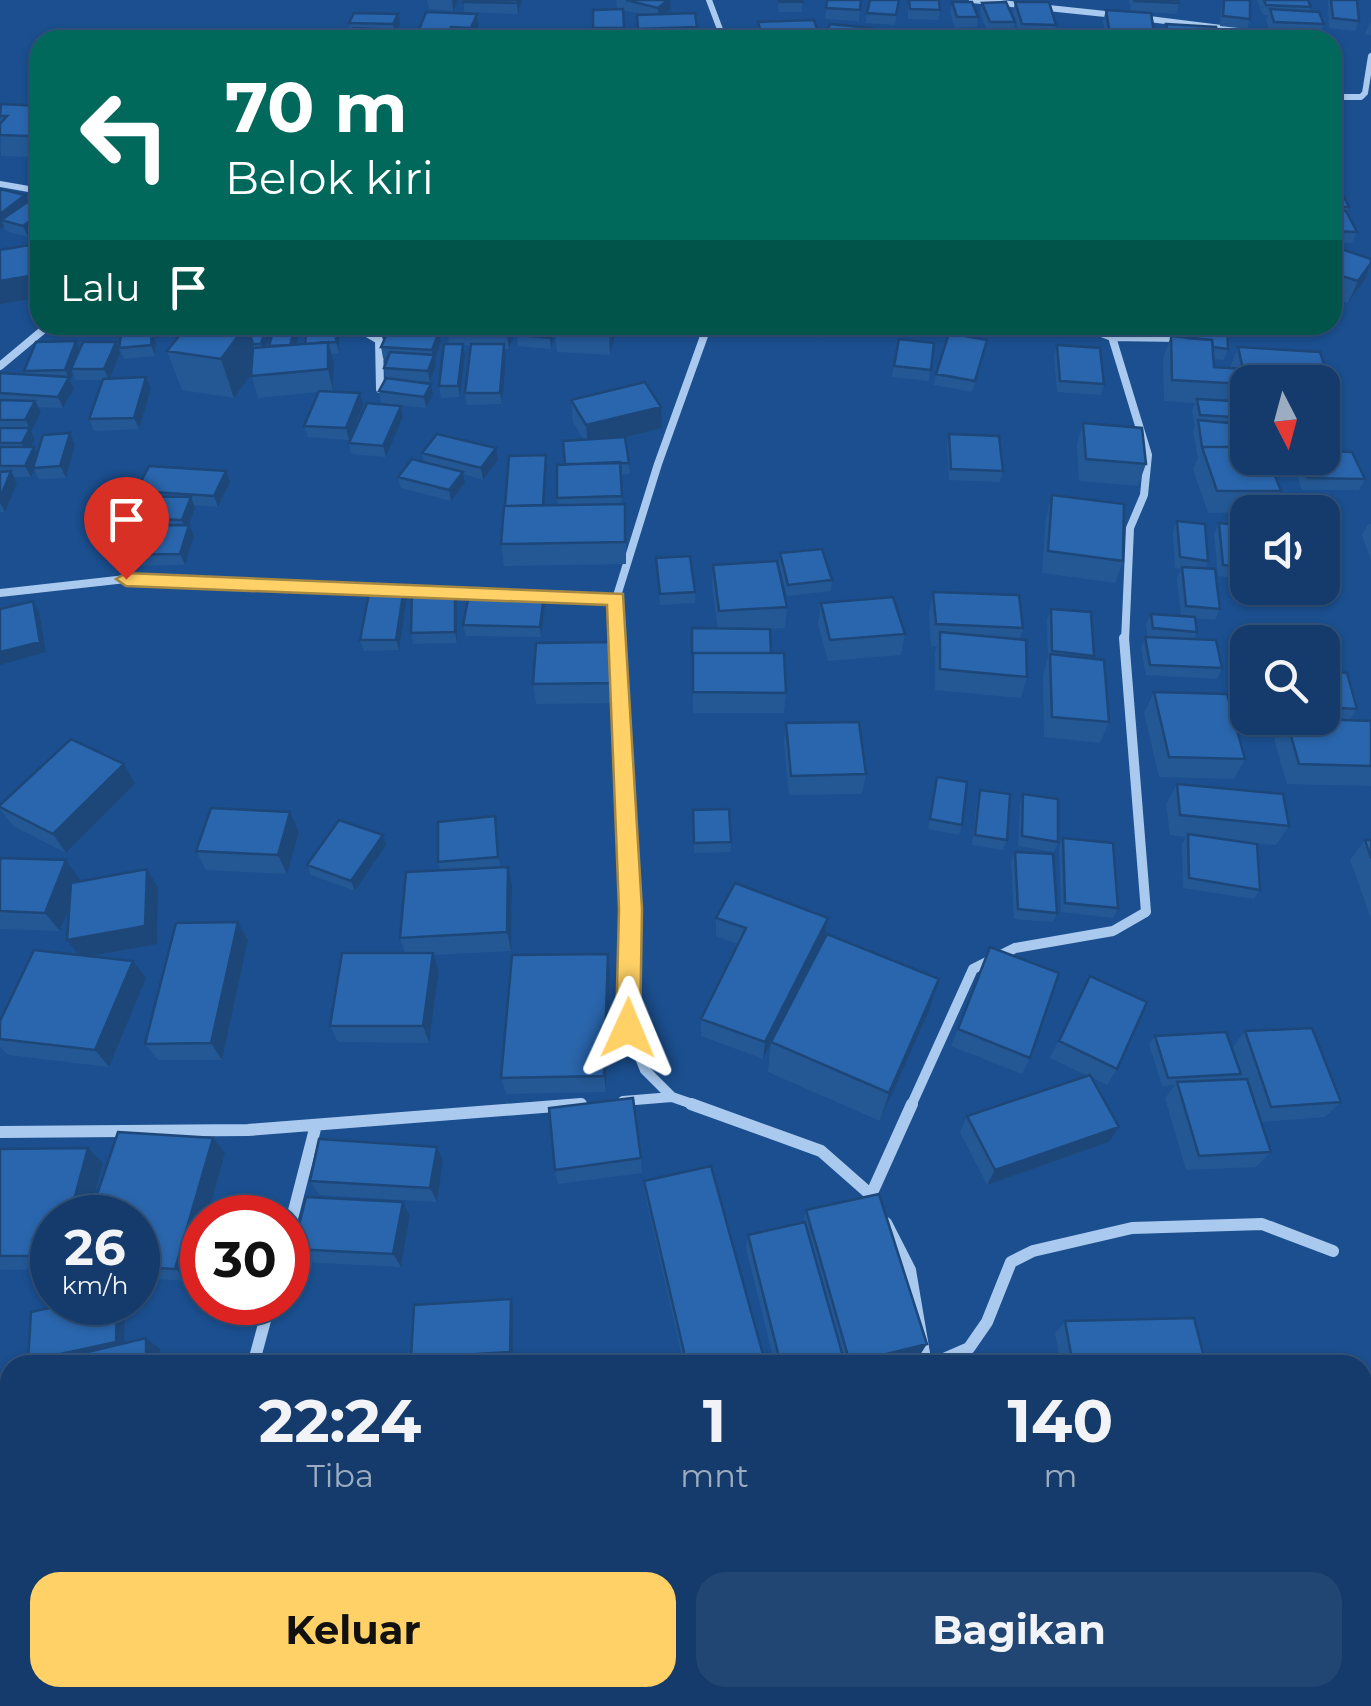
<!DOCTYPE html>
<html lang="id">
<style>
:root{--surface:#143b6b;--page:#214673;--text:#f1f3f6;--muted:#9dadc1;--line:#33557e;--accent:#ffd166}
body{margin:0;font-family:Montserrat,sans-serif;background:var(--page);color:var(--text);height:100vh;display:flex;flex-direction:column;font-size:38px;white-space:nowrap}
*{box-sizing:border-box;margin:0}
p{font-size:32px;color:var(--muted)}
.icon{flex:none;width:55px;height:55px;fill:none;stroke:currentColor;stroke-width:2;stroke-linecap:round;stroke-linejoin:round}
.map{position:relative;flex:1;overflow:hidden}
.side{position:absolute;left:0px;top:1355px;width:1372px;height:352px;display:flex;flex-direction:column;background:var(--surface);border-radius:30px 30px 0 0;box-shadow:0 2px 8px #0004,0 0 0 2px var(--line)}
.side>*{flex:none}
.guide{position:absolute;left:30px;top:30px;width:1312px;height:305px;border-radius:30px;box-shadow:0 2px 8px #0004,0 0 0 2px var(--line);background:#00695c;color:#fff;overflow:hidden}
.needle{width:65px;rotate:174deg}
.controls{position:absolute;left:1230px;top:365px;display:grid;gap:20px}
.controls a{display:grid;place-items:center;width:110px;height:110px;border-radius:20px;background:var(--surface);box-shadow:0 2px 8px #0004,0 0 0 2px var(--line);font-size:50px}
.speed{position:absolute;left:30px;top:1195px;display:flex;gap:20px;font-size:50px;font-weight:700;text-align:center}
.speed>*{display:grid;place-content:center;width:130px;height:130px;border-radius:50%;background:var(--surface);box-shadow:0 2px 8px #0004,0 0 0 2px var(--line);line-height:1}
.speed small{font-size:25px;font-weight:400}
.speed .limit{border:15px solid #d22;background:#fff;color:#111}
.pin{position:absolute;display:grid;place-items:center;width:85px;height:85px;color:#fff;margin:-102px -42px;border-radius:50% 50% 50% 0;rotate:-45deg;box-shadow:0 0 10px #0007}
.pin .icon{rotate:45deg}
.me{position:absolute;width:110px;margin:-55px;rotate:1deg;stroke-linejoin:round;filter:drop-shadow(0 0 8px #0008)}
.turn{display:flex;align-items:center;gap:35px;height:210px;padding:0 30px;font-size:45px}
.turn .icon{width:130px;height:130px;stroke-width:2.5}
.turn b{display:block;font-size:70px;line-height:85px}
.then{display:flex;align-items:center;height:95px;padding:0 30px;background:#0003;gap:20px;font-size:38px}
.eta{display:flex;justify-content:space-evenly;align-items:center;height:170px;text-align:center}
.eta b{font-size:60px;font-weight:700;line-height:70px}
.primary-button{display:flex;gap:20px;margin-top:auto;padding:20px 30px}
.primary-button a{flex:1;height:115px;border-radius:30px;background:var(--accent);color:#111;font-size:40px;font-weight:700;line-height:115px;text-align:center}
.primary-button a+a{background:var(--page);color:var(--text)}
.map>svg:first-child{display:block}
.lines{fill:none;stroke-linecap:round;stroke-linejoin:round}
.street-far3{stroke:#a9c9ee;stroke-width:6}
.street-far2{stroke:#a9c9ee;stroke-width:8}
.street-far1{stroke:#a9c9ee;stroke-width:10}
.street{stroke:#a9c9ee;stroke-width:12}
.wall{fill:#245895}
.shaded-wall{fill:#1d4779}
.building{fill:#2a66ad;stroke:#1d4779;stroke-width:2.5}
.route{fill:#ffd166;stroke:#a68842;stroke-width:2.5}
</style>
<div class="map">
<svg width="1371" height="1706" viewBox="0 0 1371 1706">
<rect width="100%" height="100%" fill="#1b4f8f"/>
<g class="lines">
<!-- street-far3 -->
<path class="street-far3" d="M709,0L724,40
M972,0L1115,15
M1141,18L1319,40
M1332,97H1361L1365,93L1371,56
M0,184L40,191"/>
<!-- street-far2 -->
<path class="street-far2" d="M361,325L362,330L379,340L380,389
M1080,325L1112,337L1179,338
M1112,337L1148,455L1144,495L1130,528L1125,641
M0,366L49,325
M0,593L126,579L616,599
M618,641L616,599L658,464L708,325"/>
<!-- street-far1 -->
<path class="street-far1" d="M618,638L631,909L628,1028L645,1070L672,1097L698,1106
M623,1101L672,1097
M551,1106L581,1104
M911,1106L973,969L1015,948L1113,931L1146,912L1124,638"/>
<!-- street -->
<path class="street" d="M691,1104L821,1151L871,1195L876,1204
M0,1132L248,1130L581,1104
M871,1195L912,1104
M886,1223L910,1270L926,1365
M288,1234L316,1125
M253,1365L270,1302
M930,1365L969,1348L987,1322L1011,1262L1033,1251L1132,1228L1262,1224L1333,1251
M993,1698L996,1706
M231,1706L232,1698"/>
</g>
<!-- wall -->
<path class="wall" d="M427,0H459L453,11L429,9Z
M464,0H522L518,14L464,12Z
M616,0H670L671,9L664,14L697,27V37H693L703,40H640L638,39L637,15H645L623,10L624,38L593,39V10L623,9L617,8Z
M777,0H802V12H779Z
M827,0H861L859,21L825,19Z
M899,0L895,25L866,23L867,13Z
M908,0H939L940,10L939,20L908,19Z
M1129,0H1178L1179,3L1176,14L1131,11Z
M1223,0L1250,19L1247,29L1220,26L1221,8Z
M1257,0H1308L1311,7L1310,11L1324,24L1320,35L1270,32L1266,20L1268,15H1263Z
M1328,0H1357L1359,21L1355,31L1329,28Z
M952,2L978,17L977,27L955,28L950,12Z
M1015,2L1056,25L1054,35H1035L1038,40H1006L1007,37L1034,35H1020L1013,12Z
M982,3L1015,22L1013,32L988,33L980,13Z
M1106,10L1154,32L1155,40H1101L1103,32H1105L1103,21Z
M477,14L479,34L477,40H415Z
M1371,21V35L1365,34Z
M758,22L820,38L819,40H757Z
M349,23L400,24L396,31L398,40H345L350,32Z
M1166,24L1220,40H1164L1163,35Z
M872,28L871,40H826V34Z
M0,105L40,106V153L37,157L1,156Z
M0,189L28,202L40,195V229L28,237L6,231L4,226L0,229Z
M1332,197L1349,207L1347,212L1357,232L1352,243L1332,242Z
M1332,246L1364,281L1348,303L1332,298Z
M188,325H274L267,347L305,344L307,325H340L339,353L331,354L334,364L333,391L325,392L363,405L349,440L308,437L304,426L319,392L258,398L251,374L234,398L182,390L167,351Z
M374,325H436L433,332H439L441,343L435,359L436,366L430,382L399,380L431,384L433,395L426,408L381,403L379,391L386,378L384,368L388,358H383L381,347L387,333L376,332Z
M446,325H517L509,349H505L502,404L467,405L465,393L471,346L463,345L465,355L460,397L441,398L439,386L449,344Z
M521,325H614L615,336L610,355L557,352L555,335L551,349L518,346L517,335Z
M764,325H824L823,338L764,333Z
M1097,325H1157L1155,330L1099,331Z
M1158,325H1208L1228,349L1224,360L1214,359V367L1230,368L1238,347L1329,381L1322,395V382H1248V398H1239L1238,401L1248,402V458H1271L1269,460L1281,491L1271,512L1208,513L1193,469L1198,458L1193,431L1195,426L1192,411L1195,403L1164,401L1163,358L1171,336L1183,337L1184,329L1160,330Z
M899,339L934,343L929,381L892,377Z
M987,340L972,392L934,385L936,374Z
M76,341L80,350L120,353L109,379L151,389L139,429L94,431L89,419L102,380H76L73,373L70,380L74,389L63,408L38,407L41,412L31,431L35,439L31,447L37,454L75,445L66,478L39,479L34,470L31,477H14L17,483L5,512H0V373L26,375L24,371Z
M156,343L155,356L124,359L119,348Z
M1057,345L1104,384L1101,395L1057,392L1054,356Z
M571,400L662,428L625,438L630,474L620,475L622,504L626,526V564L504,566L501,544L546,455L547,467L545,505H558L557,498L565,464L584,440L573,422Z
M401,406L403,417L386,457L351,454L349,443Z
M1083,423L1146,464L1138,486L1079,481L1077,445Z
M949,434L1003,471L1000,482L949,480L947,445Z
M422,453L498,460L483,480L464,474L465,483L451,501L401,488L398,477L424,462Z
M1294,458H1322L1365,479L1359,490H1302L1292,462Z
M230,482L218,507L194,505L195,508L189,525L194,536L185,565L113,566L108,555L125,526L121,518L138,496L136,491Z
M1052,495L1123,561L1115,583L1042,573L1046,517Z
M1177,521L1208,561L1205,569L1220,609L1215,620L1195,618L1197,632L1194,639L1222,668L1217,679L1146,675L1141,648L1145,637H1148L1146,624L1151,614L1181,616L1177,578L1181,569L1175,568L1173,532Z
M1219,523L1248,526V579L1218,576L1214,534Z
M1368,524H1371V561L1362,535Z
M780,553L832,580L831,591L787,596L779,564Z
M656,558L695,592V603L660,605Z
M713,565L787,607L785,628L770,629L771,653L786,693L784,713H693L692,628H718L712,586Z
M455,590L457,601V643L413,644L411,633Z
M933,592L1023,628L1020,639L1027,677L1021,698L935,690V653L937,646H931L929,614Z
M407,599L399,650L364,651L360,640Z
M821,603L905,634L901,655L828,661L818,624Z
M545,606L541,637L466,636L463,625Z
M1051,609L1094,656L1093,658L1109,722L1100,743L1044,737L1043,675L1048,658L1047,619Z
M614,642V703L536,704L533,684Z
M1322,671L1357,709L1350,719L1321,718Z
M1154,692L1245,759L1234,779L1159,777L1144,713Z
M1286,718L1371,721V786L1287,784L1274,739Z
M786,723L866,774L862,794L789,795L784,743Z
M124,764L135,784L66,853L13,826L0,809V805Z
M937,777L962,825L959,835L928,829Z
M1177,784L1289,826L1276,845L1240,842L1260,890L1254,899L1183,888L1182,844L1186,837L1170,835L1166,804Z
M980,790L1007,840L1003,850L972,845L977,800Z
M1023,794L1058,842L1054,852L1018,846L1020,804Z
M693,810L731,842V852L694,853Z
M495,816L500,866L474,869L512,886L511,951L433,955L439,971L429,1043L338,1042L330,1026L405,953L400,938L441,871L438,862Z
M299,832L287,874L206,870L196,851Z
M1063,838L1118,908L1113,918L1061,912L1059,848Z
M1365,840H1371V918L1350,860Z
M386,845L355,891L311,875L307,865Z
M1015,852L1057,913L1053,922L1014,919L1011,862Z
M0,858L80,880L79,881L158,888L157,944L93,956L133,961L146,978L109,1067L8,1055L0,1047V1021L78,954L69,907L60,931L0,929Z
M716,918H828L825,936L763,1059L701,1036V1019L738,944L716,936Z
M238,922L248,940L222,1060H158L145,1044Z
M610,972L606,1092L506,1094L501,1078Z
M1090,976L1117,1069L1107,1085L1091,1077L1119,1127L1109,1142L987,1185L960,1132L967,1116L1088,1076L1050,1058Z
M939,979L929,1011L880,1121L768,1072L771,1042Z
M958,1029L1030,1058L1022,1074L951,1046Z
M1245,1031L1341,1102L1325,1117L1261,1122L1271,1152L1256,1167L1186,1170L1165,1098L1175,1085L1162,1086L1149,1044L1155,1036L1232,1048Z
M213,1138L225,1153L189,1281L138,1278V1218Z
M0,1149L103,1163L52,1218V1269L0,1270Z
M641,1158L642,1173L558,1184L555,1170Z
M443,1161L437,1202L320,1195L310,1181Z
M644,1181L764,1365H684L645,1195Z
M403,1202L410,1216L401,1267L303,1262L293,1249Z
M806,1210L920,1355L878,1365H843V1362L841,1365H775L746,1248L748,1235L803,1223Z
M513,1305V1358L415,1364L411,1358Z
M1065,1321L1206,1365H1061L1055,1333Z"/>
<!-- shaded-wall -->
<path class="shaded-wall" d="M452,0H459L453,11Z
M518,0H522L518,14L517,3Z
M668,0H670L671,9L659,18L658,8Z
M398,14L400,24L396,31L398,40H390L395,33L393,24Z
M477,14L479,34L477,40H473L471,28Z
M451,27L452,40H446Z
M40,121V153L37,157L28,136Z
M25,195L30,206L1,220L4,226L0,229V214Z
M40,214V229L28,237L23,226Z
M29,245L38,267V298L0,304V281Z
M1371,263L1364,281L1348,303L1358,281Z
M247,325L259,363L234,398L221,359Z
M267,325H274L264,355L261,344Z
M296,325H302L293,357L290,346Z
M336,325H340L339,353L336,342Z
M428,325H436L429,338L427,327Z
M507,325H517L509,349L506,328Z
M554,325H559L555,331V335L551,349L550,338Z
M611,325H614L615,336L610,355L609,334Z
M152,332L156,343L155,356L151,345Z
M439,332L441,343L435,359L436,366L430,382L428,371L433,357L432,350Z
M76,341L81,352L71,369L73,373L70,380L74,389L63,408L58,397L69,378L65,370Z
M116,342L120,353L109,380L104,369Z
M328,342L334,364L333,391L328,369Z
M463,344L465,355L460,397L458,386Z
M504,344L506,355L502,404L500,393Z
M146,377L151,389L139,429L134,418Z
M431,384L433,395L426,408L424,397Z
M360,393L363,405L349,440L346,428Z
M35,401L41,412L31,431L35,439L27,454L22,443L30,429L25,420Z
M401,406L403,417L386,457L383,446Z
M661,407L662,428L588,447L586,425Z
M70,433L75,445L66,478L60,466Z
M34,447L40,458L31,477L25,466Z
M496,448L498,460L483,480L481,468Z
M546,455L547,467L544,517L543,506Z
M11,471L17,483L5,512L0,503V498Z
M226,471L230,482L218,507L214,496Z
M463,472L465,483L451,501L449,490Z
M191,497L195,508L187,531L182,520Z
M189,525L194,536L185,565L180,554Z
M404,588L407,599L399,650L396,640Z
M455,590L457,601V643L455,632Z
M544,595L545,606L541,637L540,627Z
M33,601L39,612L46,652L0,665V652Z
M614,642L615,663L614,703L613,683Z
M124,764L135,784L66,853L53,834Z
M290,812L299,832L287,874L278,855Z
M383,835L386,845L355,891L351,881Z
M66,860L80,880L60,931L45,913Z
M508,867L512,886L511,951L507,932Z
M147,869L158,888L157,944L81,958L67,940Z
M828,918L825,936L763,1059L765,1042Z
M238,922L248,940L222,1060L211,1043Z
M433,953L439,971L429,1043L423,1026Z
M608,954L610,972L606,1092L604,1076Z
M133,961L146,978L109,1067L95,1050Z
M939,979L929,1011L880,1121L889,1093Z
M1119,1127L1109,1142L987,1185L995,1170Z
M213,1138L225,1153L207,1218H202V1232L189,1281L175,1269Z
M437,1147L443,1161L437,1202L430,1188Z
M88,1148L103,1163L88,1218H69Z
M403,1202L410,1216L401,1267L393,1254Z
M511,1299L513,1305V1358L510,1352Z
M117,1302H125L124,1348L34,1365L28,1361Z
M146,1338L160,1349V1365H146Z
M927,1344L920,1355L878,1365H849L850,1363Z
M844,1360L841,1365H820Z
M10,1458V1466L0,1461Z"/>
<!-- building -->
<path class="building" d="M464,0H518L517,3L463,2Z
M626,0H668L658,8Z
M779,0H802L803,2H779Z
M827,0H861L860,10L826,8Z
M870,0H899L896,15L867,13Z
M909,0H939L940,10L910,9Z
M1134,0H1178L1179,3L1134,1Z
M1224,0H1250V19L1223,16Z
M1264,0H1308L1311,7L1266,5Z
M1331,0H1357L1359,21L1333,18Z
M952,2H972L978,17H957Z
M1006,2L1015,22H990L982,3Z
M1015,2H1049L1056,25L1022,24Z
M623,9L624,28H593V10Z
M1270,9L1319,12L1324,24L1274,22Z
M1106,10L1151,13L1154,32L1109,29Z
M426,12L477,14L471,28L451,27L446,40H415Z
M354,13L398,14L393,24L349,23Z
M695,13L697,27L638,29L637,15Z
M814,20L820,38L763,40L758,22Z
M830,24L872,28L869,38L826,34Z
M1166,24L1216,27L1220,40H1170Z
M353,28L396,30L390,40H345Z
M666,29L703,40H650Z
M685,30L686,35L670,31Z
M663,31L650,40H641L640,32Z
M913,32L942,33V40H913Z
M1103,32L1153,34L1155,40H1105Z
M1035,35L1038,40H1009L1007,37Z
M1,104L40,106V121L28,136L0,135V124L7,116H0Z
M0,189L25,195L0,214Z
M38,195H40V214L23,226L1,220Z
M1332,197H1344L1349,207H1332Z
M1332,211H1346L1357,232L1332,231Z
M29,245V276L0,281V250Z
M1332,246L1371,259V263L1358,281L1332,273Z
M188,325H246L221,359L167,351Z
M247,325H267L261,344H253Z
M275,325H296L290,345L269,346Z
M307,325H336V342L305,344Z
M477,325H507L506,328Z
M521,325H554L550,338L517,335Z
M557,325H611L609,334L555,331Z
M1187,325L1227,327L1228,349L1213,347L1212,340L1187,338Z
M389,329L439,332L432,350L381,347Z
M152,332L151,345L119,348L121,335Z
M949,333L987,340L975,381L936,374Z
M1171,336L1212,340L1214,367L1243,369L1238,347L1320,352L1329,381L1243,376L1245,384L1172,380Z
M899,339L934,343L931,370L894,366Z
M76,341L65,370L24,371L36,342Z
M83,342H116L104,369H71Z
M328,342V369L251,376L253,348Z
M444,344H463L458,386H439Z
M471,344H504L500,393H465Z
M1057,345L1100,348L1104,384L1060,381Z
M390,352L434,355L428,371L384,368Z
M0,373L69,377L58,397L0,393Z
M146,377L134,418L89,419L103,379Z
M386,378L431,384L424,397L379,391Z
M645,382L661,407L586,425L571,400Z
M319,391L360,393L346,428L304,426Z
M1197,399L1248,402V418L1200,415Z
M0,400L35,401L25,420H0Z
M367,403L401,406L383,446L349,443Z
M1198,420L1248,425V447H1202Z
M1083,423L1142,428L1146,464L1086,459Z
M0,428H30L22,443H0Z
M70,433L60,466L33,468L43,435Z
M437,434L496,448L481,468L422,453Z
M949,434L999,436L1003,471L951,469Z
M625,437L629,463L565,464L563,441Z
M0,447H34L25,466H0Z
M1202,447H1248V458H1268L1281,491H1217Z
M1322,451L1352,452L1365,479L1308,478L1300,458H1322Z
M546,455L543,505L505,506L509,456Z
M412,459L463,472L449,490L398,477Z
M620,462L622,496L557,498V465Z
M149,466L226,471L214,496L136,491Z
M11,471L0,498V472Z
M1052,495L1124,504L1123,561L1048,551Z
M131,496L191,497L182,520L121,518Z
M625,504V542L501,544L504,506Z
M1177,521L1205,524L1208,561L1180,557Z
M1219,523L1248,526V568L1223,565Z
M189,525L180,554L108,555L118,526Z
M822,549L832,580L788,585L780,553Z
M690,556L695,592L660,594L656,558Z
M777,561L787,607L719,611L713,565Z
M1182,567L1215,569L1220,609L1186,606Z
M370,588H404L396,640H360Z
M455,590V632L411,633L412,591Z
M933,592L1019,595L1023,628L936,624Z
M469,594L544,595L540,627L463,625Z
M893,597L905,634L830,640L821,603Z
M33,601L40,642L0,652V609Z
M1051,609L1091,612L1094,656L1052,651Z
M1151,614L1195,617L1197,632L1153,628Z
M692,628L770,629L771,653H693L692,655Z
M940,632L1026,640L1027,677L940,669Z
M1145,637L1216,640L1222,668L1150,665Z
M614,642L613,683L533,684L536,643Z
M693,653H784L786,693L693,692Z
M1050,654L1104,660L1109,722L1052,717Z
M1322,671L1347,673L1357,709L1322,707Z
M1154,692L1227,694L1245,759L1169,757Z
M1286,718L1371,721V766L1299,764Z
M859,722L866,774L791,776L786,723Z
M71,739L124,764L53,834L0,807V805Z
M937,777L967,782L962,825L930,819Z
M1177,784L1283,794L1289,826L1180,815Z
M980,790L1010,794L1007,840L975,835Z
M1023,794L1058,799V842L1022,836Z
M211,808L290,812L278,855L196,851Z
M729,809L731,842L694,843L693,810Z
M495,816L498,857L438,862V822Z
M339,820L383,835L351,881L307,865Z
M1188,834L1257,844L1260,890L1189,878Z
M1063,838L1113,843L1118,908L1065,903Z
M1365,840H1371V858Z
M1015,852L1053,854L1057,913L1018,909Z
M0,858L66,860L45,913L0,911Z
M508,867L507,932L400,938L406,872Z
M147,869L145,926L67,940L71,883Z
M735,883L828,918L765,1042L701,1019L746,928L716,918Z
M238,922L211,1043L145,1044L176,923Z
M827,934L939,979L889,1093L771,1042Z
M990,947L1059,973L1030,1058L958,1029Z
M34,950L133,961L95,1050L0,1039V1021Z
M342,953H433L423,1026H330Z
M608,954L604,1076L501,1078L512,955Z
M1090,976L1147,1002L1117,1069L1059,1041Z
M1312,1028L1341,1102L1271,1107L1245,1031Z
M1226,1032L1241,1074L1168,1078L1155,1036Z
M1090,1075L1119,1127L995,1170L967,1116Z
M1247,1079L1271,1152L1199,1156L1177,1082Z
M633,1098L641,1158L555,1170L549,1108Z
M118,1132L213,1138L175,1269L138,1267V1218H89Z
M319,1139L437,1147L430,1188L310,1181Z
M88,1148L69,1218H52V1256H0V1149Z
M711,1166L765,1362L753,1365H687L644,1181Z
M879,1194L927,1344L850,1363L806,1210Z
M306,1197L403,1202L393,1254L293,1249Z
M805,1222L844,1360L820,1365H781L748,1235Z
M511,1299L510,1352L411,1358L414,1305Z
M77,1302H117L116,1342L28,1361L31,1312Z
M1194,1318L1206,1365H1073L1065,1321Z
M146,1338V1365H34Z
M10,1371V1458L0,1461L4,1372Z
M588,1698L589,1706H556Z
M610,1698H685L686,1706H612Z
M751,1698H822L796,1706H753Z"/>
<!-- route -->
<path class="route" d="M126,573L623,594L642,909L640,1028L637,1035L628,1039L619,1035L616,1028L619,909L607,605L126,586L116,579Z"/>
</svg>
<div class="controls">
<a><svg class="needle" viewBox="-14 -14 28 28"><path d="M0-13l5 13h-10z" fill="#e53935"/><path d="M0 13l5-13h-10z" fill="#9dadc1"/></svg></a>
<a><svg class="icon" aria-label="sound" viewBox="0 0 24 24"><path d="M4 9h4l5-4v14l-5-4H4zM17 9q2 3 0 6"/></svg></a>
<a><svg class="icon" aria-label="search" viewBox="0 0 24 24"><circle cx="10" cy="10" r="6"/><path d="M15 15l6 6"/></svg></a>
</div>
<div class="speed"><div>26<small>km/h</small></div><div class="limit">30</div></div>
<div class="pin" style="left:126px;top:579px;background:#d93025"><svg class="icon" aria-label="arrive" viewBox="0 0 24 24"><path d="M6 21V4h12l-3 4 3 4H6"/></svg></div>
<svg class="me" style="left:628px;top:1028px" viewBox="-20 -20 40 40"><path d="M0-17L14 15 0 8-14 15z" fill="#ffd166" stroke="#fff" stroke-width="4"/></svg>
<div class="guide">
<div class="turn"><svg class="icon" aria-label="left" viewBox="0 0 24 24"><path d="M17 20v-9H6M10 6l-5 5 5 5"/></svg><div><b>70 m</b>Belok kiri</div></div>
<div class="then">Lalu<svg class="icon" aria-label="arrive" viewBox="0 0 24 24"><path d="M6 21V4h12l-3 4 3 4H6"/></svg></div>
</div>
<section class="side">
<div class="eta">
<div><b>22:24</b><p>Tiba</p></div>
<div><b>1</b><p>mnt</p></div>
<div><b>140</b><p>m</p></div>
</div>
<div class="primary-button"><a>Keluar</a><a>Bagikan</a></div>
</section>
</div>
